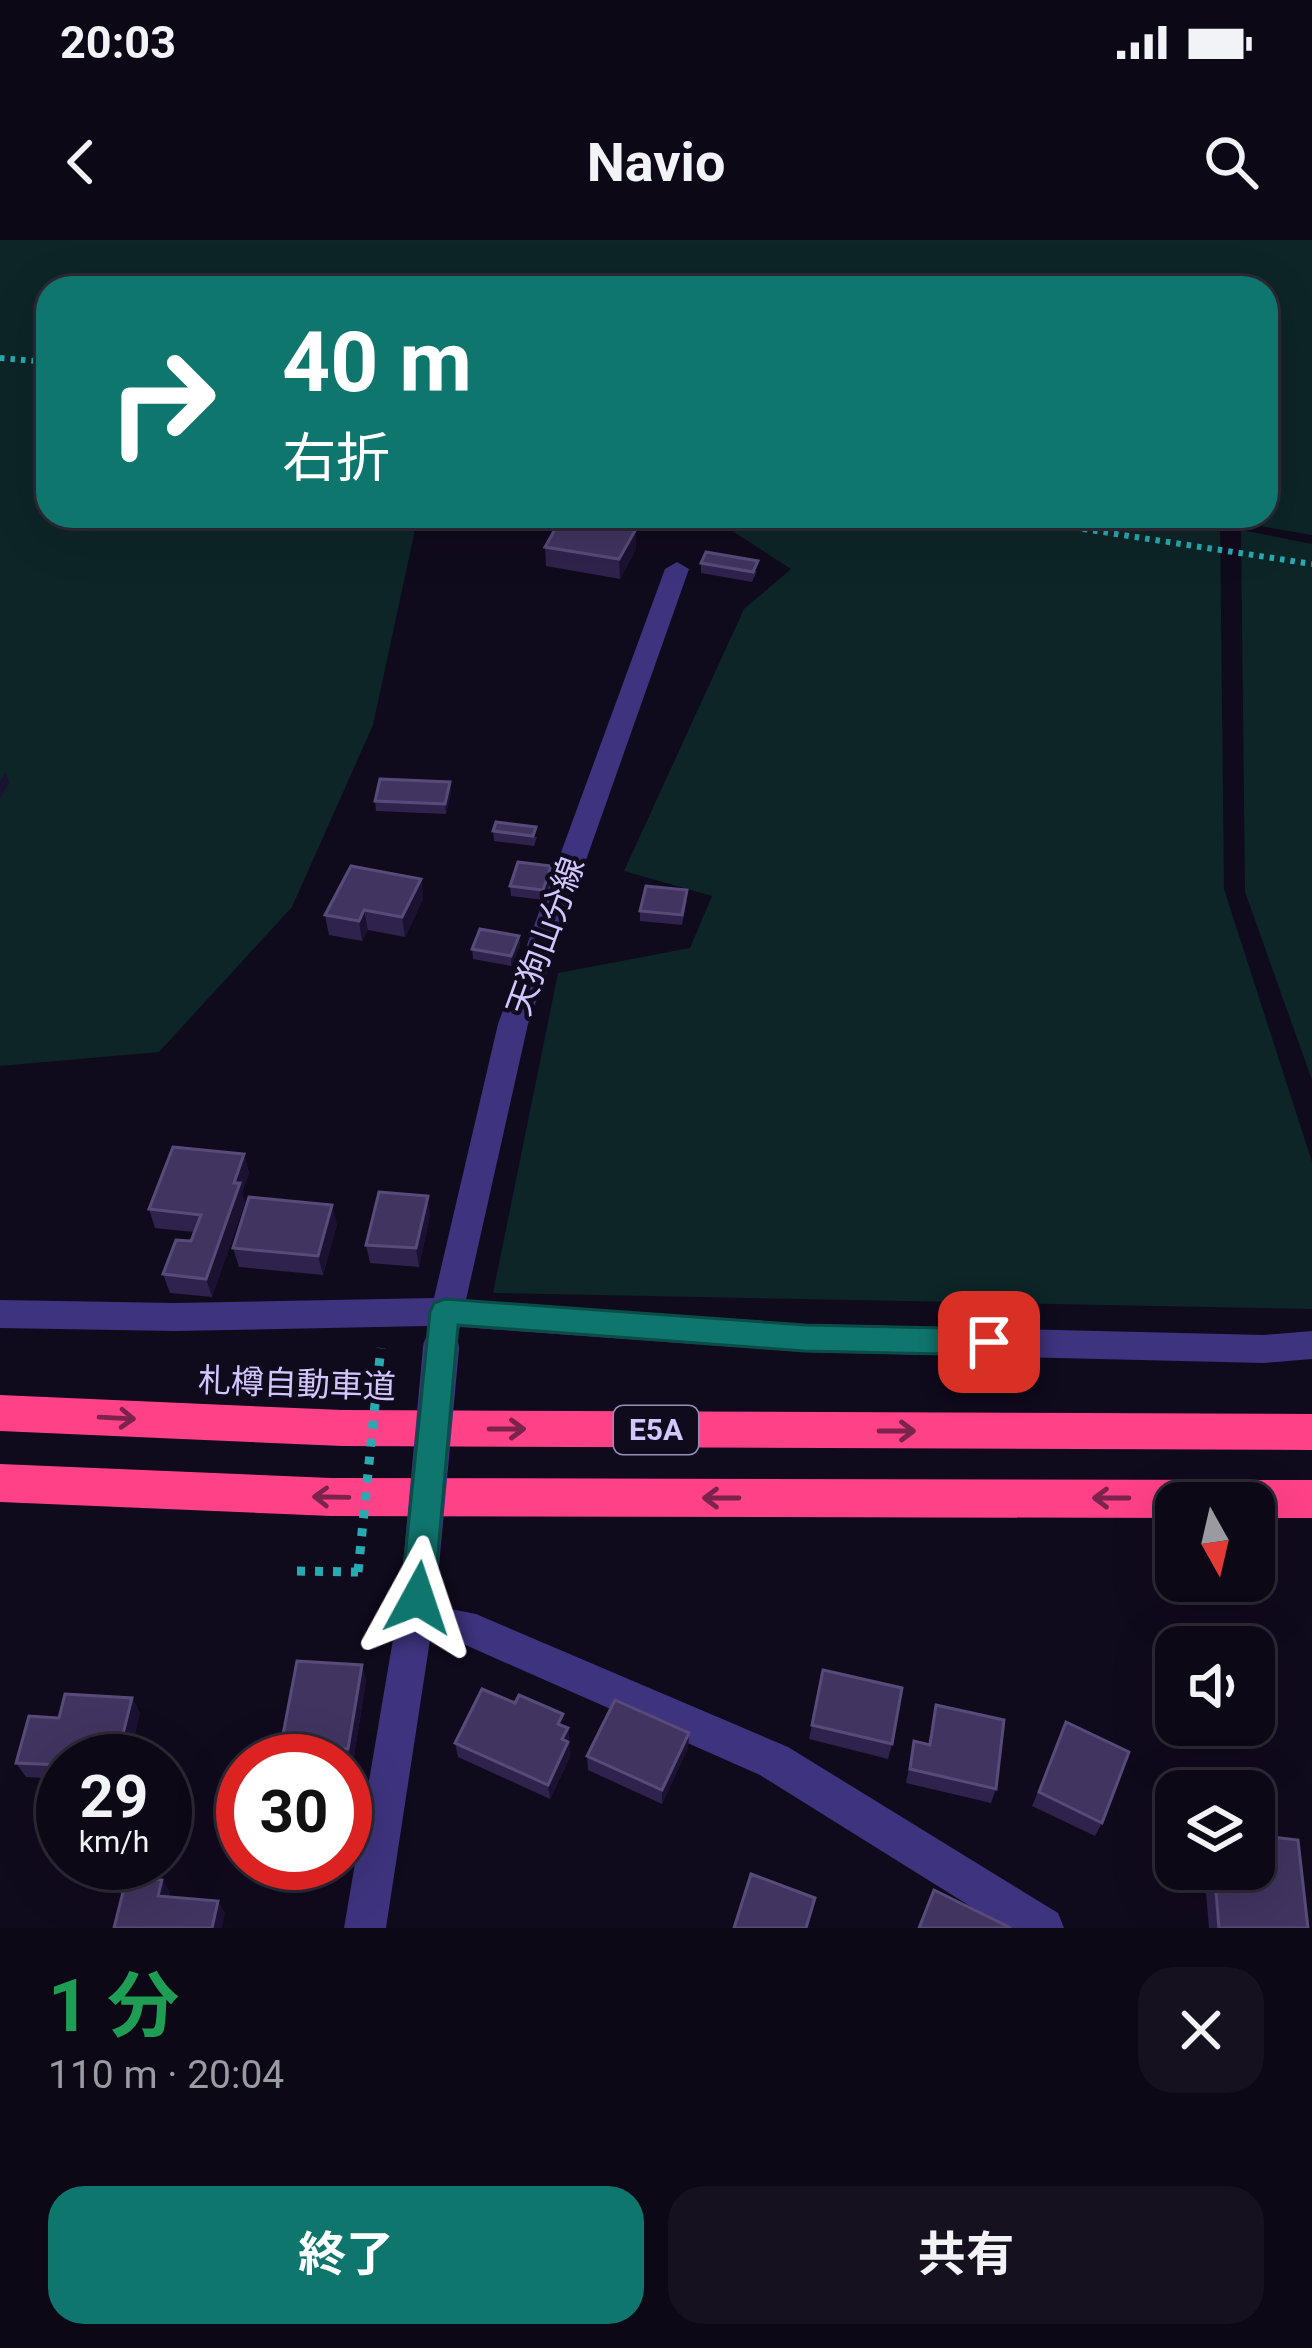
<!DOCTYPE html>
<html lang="ja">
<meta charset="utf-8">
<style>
:root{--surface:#0c0816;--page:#15111f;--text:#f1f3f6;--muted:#9a9aa1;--line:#2c2935;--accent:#0f766e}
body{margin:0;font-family:Roboto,"Noto Sans JP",sans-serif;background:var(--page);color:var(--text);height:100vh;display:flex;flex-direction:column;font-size:45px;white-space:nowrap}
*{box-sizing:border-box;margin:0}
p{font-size:39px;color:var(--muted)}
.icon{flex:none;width:66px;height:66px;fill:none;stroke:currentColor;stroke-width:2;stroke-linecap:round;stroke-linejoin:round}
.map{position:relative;height:1688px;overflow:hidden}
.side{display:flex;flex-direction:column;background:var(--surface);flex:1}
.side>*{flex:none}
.hud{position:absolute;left:36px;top:36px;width:1242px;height:252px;border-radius:36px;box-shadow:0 12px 48px #0002,0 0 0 3px var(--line);background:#0f766e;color:#fff;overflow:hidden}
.needle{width:78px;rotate:172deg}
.fabs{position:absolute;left:1155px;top:1242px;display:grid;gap:24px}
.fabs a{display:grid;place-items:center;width:120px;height:120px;border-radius:24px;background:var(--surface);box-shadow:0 12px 48px #0002,0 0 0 3px var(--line);font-size:60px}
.speed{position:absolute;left:36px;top:1494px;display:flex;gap:24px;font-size:60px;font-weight:700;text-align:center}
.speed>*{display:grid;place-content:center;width:156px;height:156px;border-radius:50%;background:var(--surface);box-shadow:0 12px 48px #0002,0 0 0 3px var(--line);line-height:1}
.speed small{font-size:30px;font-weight:400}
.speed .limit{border:18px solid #d22;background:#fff;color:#111}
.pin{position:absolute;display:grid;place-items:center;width:102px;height:102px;color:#fff;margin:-51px;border-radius:24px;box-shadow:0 6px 18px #0006}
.me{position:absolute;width:132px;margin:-66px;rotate:5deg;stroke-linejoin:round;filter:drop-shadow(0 0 9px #0008)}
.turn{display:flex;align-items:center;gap:42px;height:252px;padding:0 48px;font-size:54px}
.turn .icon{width:156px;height:156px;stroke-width:2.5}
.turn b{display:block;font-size:84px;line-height:102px}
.round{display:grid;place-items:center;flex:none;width:126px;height:126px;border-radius:36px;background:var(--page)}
.headline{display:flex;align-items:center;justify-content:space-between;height:204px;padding:0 48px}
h1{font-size:72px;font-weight:700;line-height:90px;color:#1e9e55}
.cta{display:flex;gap:24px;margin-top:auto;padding:24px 48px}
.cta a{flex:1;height:138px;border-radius:36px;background:var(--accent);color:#fff;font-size:48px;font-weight:700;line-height:138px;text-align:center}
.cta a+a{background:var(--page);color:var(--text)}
.status{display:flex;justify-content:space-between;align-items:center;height:84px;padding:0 60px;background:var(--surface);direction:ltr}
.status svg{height:33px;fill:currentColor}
header{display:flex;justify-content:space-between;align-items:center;height:156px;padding:0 48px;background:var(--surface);font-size:54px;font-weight:700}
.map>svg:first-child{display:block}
.green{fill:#0d2527}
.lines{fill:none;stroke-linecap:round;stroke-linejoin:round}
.path-far1{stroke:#27abb2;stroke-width:6;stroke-dasharray:4.5 6;stroke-linecap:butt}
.path{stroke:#27abb2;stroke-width:9;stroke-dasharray:8 10;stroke-linecap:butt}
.minor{fill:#3e337e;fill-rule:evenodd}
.motorway{fill:#ff4187;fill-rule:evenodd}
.path-bridge{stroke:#27abb2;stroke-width:9;stroke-dasharray:8 10;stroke-linecap:butt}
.minor-bridge{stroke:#3e337e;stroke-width:36}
.wall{fill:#2f224c}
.shaded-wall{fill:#1b1131}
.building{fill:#413460;stroke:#584b79;stroke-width:3}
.oneway{stroke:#7c234d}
.route{fill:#0f766e;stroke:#0a4d48;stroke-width:3}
.labels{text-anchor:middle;stroke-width:9;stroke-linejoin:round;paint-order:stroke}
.shield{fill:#100a1d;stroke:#988ebb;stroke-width:3}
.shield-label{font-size:30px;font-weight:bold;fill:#d3c6ff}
.street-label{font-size:33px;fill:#d3c6ff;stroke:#100a1d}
</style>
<div class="status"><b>20:03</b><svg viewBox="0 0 49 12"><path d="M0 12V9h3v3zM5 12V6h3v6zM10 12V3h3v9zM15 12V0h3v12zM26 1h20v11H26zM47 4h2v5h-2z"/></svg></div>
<header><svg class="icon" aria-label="back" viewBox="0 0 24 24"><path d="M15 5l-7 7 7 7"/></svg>Navio<svg class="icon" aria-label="search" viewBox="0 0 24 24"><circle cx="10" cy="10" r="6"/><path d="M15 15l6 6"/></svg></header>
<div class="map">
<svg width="1312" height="1688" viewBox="0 0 1312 1688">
<rect width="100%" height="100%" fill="#100a1d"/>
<!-- green -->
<path class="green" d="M0,0H1312V295L1220,279L1224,649L1312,922V1069L493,1053L558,733L690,708L712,656L624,631L744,369L791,329L709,276H1266V48H48V276H418L373,485L292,667L159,812L0,826Z
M1241,290L1312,304V840L1245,652Z"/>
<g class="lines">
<!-- path-far1 -->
<path class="path-far1" d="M0,118L48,122
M1032,276L1070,287L1312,324"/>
<!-- path -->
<path class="path" d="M377,1144L381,1108
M297,1331L358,1332"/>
<!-- minor -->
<path class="minor" d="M677,322L689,329L528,784L466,1060L805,1084L1264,1095L1312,1091V1119L1264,1123L805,1112L460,1087L455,1100L443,1104L431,1100L427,1086L175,1091L0,1088V1060L175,1063L434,1058L498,784L665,329Z
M417,1347L430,1352L435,1366L476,1374L788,1507L1058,1673L1064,1688H1005L760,1535L461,1403L430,1400L386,1688H344L399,1364L404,1352Z"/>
<!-- motorway -->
<path class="motorway" d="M0,1155L342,1170L1312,1174V1210L342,1206L0,1191Z
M0,1224L331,1238L1312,1240V1278H1254V1263H1176V1278L331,1276L0,1262Z"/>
<!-- path-bridge -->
<path class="path-bridge" d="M358,1332L377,1144"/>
<!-- minor-bridge -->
<path class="minor-bridge" d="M418,1358L441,1108"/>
</g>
<!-- wall -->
<path class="wall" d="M636,289V309L620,339L546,326L545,307Z
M701,323L757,331L752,342L701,333Z
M450,542L451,552L446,574L376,571L375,561Z
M493,591L537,597L534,606L494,601Z
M552,636L544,660L511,656L510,646Z
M421,639L423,659L405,697L368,690L362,701L329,695L325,675Z
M687,660L682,685L640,681V671Z
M519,696L520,706L511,726L473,719L472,709Z
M244,914L249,933L242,953L245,962L212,1057L170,1053L163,1034L191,1001L194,992L155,988L149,969Z
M430,975L419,1027L370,1023L366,1005Z
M337,984L323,1035L239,1027L233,1008Z
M362,1425L366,1440L353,1523H345V1521L287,1519L281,1505Z
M132,1458L140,1473L128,1521H63V1539L26,1537L16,1523L59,1478Z
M936,1465L996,1549L991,1563L906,1543L914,1501L928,1504Z
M1066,1482L1102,1583L1095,1596L1032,1566Z
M812,1485L892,1504L888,1519L809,1499Z
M564,1486L568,1488L570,1517L550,1559L458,1517L455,1503Z
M689,1493L688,1508L662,1564L588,1530L587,1516Z
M1204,1629H1254L1308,1688H1209Z"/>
<!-- shaded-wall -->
<path class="shaded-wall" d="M636,289V309L620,339L619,319Z
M5,532L9,542L0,559V542Z
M450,542L451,552L446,574L445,564Z
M551,626L552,636L544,660L543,650Z
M421,639L423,659L405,697L402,677Z
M364,670L368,690L362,701L359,681Z
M519,696L520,706L511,726V716Z
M244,914L249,933L242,953L245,962L212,1057L206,1039L234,943Z
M428,956L430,975L419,1027L416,1008Z
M332,965L337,984L323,1035L318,1016Z
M362,1425L366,1440L353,1523L348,1509Z
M132,1458L140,1473L128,1521H125L119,1510Z
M568,1488L570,1517L550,1559L548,1545L562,1499Z
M689,1493L688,1508L662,1564V1550Z
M94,1508L102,1521H91Z
M162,1640L170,1652L166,1668L158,1656Z
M218,1661L225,1673L222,1688H212Z"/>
<!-- building -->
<path class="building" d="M562,277L636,289L619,319L545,307Z
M706,312L758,321L753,332L701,323Z
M380,539L450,542L445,564L375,561Z
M496,582L536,587L533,596L493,591Z
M518,622L551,626L543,650L510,646Z
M351,626L421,639L402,677L364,670L359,681L325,675Z
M646,646L687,650L682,675L640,671Z
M480,689L519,696L511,716L472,709Z
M173,907L244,914L234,943H240L206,1039L163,1034L176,1000L191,1001L201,975L149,969Z
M379,952L428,956L416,1008L366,1005Z
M249,957L332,965L318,1016L233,1008Z
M297,1421L362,1425L348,1509L281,1505Z
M823,1430L902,1448L892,1504L812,1485Z
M482,1449L515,1463L519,1455L563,1474L558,1484L568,1488L562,1499L568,1502L548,1545L455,1503Z
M65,1454L132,1458L119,1510L94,1508L91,1521H63V1525L16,1523L29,1476L59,1478Z
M615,1460L689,1493L662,1550L587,1516Z
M936,1465L1004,1480L996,1549L910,1529L914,1501L930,1505Z
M1066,1482L1129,1512L1102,1583L1039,1552Z
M1254,1595L1298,1600L1308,1688H1219L1214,1629H1254Z
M751,1634L815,1658L806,1688H734Z
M127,1636L162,1640L158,1656L218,1661L212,1688H114Z
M934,1650L1011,1688H919Z"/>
<!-- one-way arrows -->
<defs><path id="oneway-shaft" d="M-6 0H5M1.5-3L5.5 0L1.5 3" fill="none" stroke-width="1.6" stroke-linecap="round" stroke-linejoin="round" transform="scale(3)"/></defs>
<g class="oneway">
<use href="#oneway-shaft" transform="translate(117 1178) rotate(3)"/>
<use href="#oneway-shaft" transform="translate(507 1189)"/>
<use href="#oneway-shaft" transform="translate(897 1191)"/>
<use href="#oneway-shaft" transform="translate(331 1257) rotate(-179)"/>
<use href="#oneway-shaft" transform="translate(721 1258) rotate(-180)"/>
<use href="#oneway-shaft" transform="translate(1111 1258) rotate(-180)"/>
</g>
<!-- route -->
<path class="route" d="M445,1059L805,1085L989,1089L1000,1093L1004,1102L1000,1111L989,1115L805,1111L458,1085L434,1358L429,1369L418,1374L406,1369L401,1358L430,1072L434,1063Z"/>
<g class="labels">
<!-- shield labels -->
<rect class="shield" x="614" y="1166" width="84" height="48" rx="9"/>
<g class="shield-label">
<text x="656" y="1200">E5A</text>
</g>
<!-- street labels -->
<g class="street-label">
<text transform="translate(545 696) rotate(-70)" y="12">天狗山分線</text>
<text transform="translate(297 1143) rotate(2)" y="12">札樽自動車道</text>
</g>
</g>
</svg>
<div class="fabs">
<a><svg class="needle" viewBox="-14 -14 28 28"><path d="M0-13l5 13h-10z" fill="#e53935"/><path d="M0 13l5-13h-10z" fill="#9a9aa1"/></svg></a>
<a><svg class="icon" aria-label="sound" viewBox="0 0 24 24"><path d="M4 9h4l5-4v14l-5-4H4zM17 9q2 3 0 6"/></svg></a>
<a><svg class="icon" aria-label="layers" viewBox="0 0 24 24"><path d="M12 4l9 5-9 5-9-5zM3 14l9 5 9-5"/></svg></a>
</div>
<div class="speed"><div>29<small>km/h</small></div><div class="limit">30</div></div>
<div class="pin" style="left:989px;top:1102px;background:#d93025"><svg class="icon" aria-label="arrive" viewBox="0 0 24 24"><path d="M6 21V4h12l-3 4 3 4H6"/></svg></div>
<svg class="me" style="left:418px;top:1358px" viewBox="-20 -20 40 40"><path d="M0-17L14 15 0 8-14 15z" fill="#0f766e" stroke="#fff" stroke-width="4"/></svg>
<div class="hud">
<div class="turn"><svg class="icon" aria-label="right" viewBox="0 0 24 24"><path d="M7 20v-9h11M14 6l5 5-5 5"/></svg><div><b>40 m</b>右折</div></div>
</div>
</div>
<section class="side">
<div class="headline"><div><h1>1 分</h1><p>110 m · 20:04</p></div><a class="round"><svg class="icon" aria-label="close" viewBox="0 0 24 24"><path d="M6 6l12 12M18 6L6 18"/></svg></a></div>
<div class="cta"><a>終了</a><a>共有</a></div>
</section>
